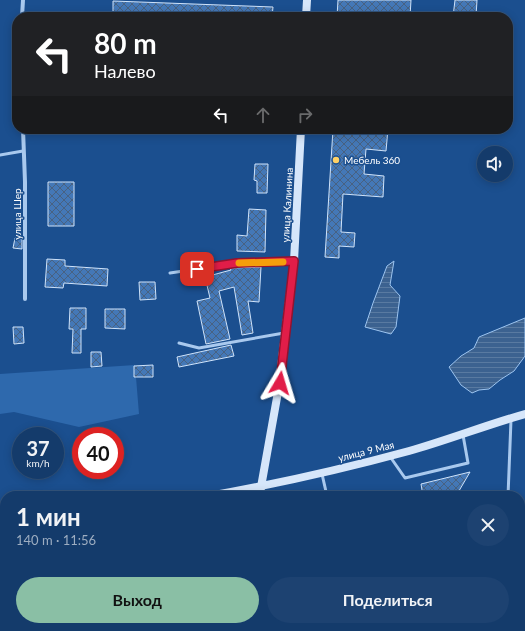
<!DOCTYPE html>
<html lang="ru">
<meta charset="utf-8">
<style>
:root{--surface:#143b6b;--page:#1d4271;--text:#f1f3f6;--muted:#9dadc1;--line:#33557e;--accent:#8abfa5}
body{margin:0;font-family:Lato,sans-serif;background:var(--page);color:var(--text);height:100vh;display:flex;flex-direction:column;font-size:15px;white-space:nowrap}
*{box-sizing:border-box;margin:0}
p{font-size:13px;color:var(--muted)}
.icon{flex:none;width:22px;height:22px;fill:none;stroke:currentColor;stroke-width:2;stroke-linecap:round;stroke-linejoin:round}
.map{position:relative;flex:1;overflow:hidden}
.panel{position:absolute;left:0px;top:491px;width:525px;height:140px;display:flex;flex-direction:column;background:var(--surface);border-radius:16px 16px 0 0;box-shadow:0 2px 10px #0003,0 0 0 1px var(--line)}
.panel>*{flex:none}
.guide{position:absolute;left:12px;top:12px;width:501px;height:122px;border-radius:16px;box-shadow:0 2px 10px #0003,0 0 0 1px var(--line);background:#202124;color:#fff;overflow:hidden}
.controls{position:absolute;left:477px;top:146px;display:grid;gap:8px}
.controls a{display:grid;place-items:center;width:36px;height:36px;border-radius:50%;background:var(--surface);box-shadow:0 2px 10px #0003,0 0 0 1px var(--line);font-size:20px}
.speed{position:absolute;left:12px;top:427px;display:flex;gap:8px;font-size:20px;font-weight:700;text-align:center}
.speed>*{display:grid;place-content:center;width:52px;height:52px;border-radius:50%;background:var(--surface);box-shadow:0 2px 10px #0003,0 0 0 1px var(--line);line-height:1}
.speed small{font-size:10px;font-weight:400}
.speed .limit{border:6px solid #d22;background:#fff;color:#111}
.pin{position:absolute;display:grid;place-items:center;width:34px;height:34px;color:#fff;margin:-17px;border-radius:8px;box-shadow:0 2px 6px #0006}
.me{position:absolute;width:44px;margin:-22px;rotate:7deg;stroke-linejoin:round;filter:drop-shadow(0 0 3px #0008)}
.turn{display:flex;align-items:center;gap:14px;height:84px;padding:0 16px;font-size:18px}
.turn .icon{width:52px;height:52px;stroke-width:2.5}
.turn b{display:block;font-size:28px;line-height:34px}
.lanes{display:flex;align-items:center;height:38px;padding:0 16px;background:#0003;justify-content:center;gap:20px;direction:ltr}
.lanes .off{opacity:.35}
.round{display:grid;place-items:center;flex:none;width:42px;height:42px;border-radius:21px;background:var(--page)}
.head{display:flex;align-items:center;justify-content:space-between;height:68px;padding:0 16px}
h1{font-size:24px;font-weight:700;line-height:30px}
.primary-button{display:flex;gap:8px;margin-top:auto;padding:8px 16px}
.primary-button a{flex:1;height:46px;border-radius:24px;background:var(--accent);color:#111;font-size:16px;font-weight:700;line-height:46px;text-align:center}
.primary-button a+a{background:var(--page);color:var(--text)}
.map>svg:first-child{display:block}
.garden{fill:#2e69ad}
.water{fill:url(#water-rules);stroke:#9cc4f0}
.building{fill:url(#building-cross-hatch);stroke:#cfe3fa}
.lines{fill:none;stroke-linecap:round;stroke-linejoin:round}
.lane{stroke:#a9c9ee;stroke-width:3}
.street{stroke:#a9c9ee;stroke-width:4}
.secondary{stroke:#d6e6fa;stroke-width:8}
.route-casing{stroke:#92132f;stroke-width:10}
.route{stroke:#e11d48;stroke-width:7}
.slow{stroke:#f59e0b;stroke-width:7}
.poi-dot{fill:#ffd166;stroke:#1b4f8f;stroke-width:1.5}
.labels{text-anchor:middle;stroke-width:3;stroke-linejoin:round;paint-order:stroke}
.poi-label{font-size:10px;fill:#fff;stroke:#1b4f8f;text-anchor:start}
.street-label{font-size:10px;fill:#fff;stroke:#1b4f8f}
</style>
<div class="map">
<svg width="525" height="631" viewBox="0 0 525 631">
<defs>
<pattern id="water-rules" width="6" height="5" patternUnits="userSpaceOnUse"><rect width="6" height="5" fill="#3c6290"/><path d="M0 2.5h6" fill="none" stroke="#597aa1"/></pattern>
<pattern id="building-cross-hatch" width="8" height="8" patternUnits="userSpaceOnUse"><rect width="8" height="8" fill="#4478b7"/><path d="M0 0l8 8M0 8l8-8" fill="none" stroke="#486282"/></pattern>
</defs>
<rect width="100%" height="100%" fill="#1b4f8f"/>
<!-- garden -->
<path class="garden" d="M135,365L139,414L79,427L14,412L0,414V374Z"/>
<!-- water -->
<path class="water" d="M394,261L390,285L400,296L396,327L391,334L365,327L373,303L387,266Z
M525,318V356L514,371L500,380L489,389L479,390L472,393L461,385L449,367L461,356L474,348L479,337Z"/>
<!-- building -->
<path class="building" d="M338,0H411L410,17H337Z
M455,0H477L476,17H453Z
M113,1L273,7L272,17H113Z
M333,129H388L386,151L366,149L364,174L384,176L383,197L343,194L341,232L355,233L354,247L339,246V258L325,257Z
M255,164H268L267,193H257V181L254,180Z
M48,182H74V226H48Z
M249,209L266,210L265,252L237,251V235L247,236Z
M15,238L22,239V249L13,248Z
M47,259L65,260V266L108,269L107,286L64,283L63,288L45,287Z
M261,267L259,302L248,301L253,333L242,335L234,287L219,291L230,339L206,344L197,301L210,298L205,277L231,270L230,268Z
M139,282H155L156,299L140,300Z
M70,308H86V329H81V353H72L73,329H69Z
M105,309H125V329L105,328Z
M13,327H23L24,343L14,344Z
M231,345L234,356L179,367L177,357Z
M91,352H101L102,366L91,367Z
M153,365V377H134V366Z
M470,472L456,496H423L421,484Z"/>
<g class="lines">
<!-- lane -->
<path class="lane" d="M0,155L23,151
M170,273L237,263L294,261
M179,343L199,348L284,333
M391,458L405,478L468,463L463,435
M322,474L327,496
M508,496L511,420
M367,626L371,631
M299,631L302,629L320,626
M438,631L465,626
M473,631L474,626
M503,631L504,626"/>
<!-- street -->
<path class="street" d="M22,17L23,0
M23,129L25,182V299"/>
<!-- secondary -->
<path class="secondary" d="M306,17L307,0
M209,496C276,484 343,469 409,451C448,440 486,425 525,414
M260,496L261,487L278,392L294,261L301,129
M0,534L5,533
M267,626L268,631"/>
</g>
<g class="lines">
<!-- route casing -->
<g class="route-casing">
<path id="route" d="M197,269L237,263L294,261L280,383"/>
</g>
<!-- route -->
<use href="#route" class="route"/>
<!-- slow -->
<path class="slow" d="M239,263L283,262"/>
</g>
<!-- markers -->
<circle class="poi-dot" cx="336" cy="160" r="4"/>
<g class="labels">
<!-- poi labels -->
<g class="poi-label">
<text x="344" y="164">Мебель 360</text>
</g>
<!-- street labels -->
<g class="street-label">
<text transform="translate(287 205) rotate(-87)" y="4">улица Калинина</text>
<text transform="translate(17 214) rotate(-90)" y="4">улица Шер</text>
<text transform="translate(366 451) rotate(-14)" y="4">улица 9 Мая</text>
</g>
</g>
</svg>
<div class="controls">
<a><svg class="icon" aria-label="sound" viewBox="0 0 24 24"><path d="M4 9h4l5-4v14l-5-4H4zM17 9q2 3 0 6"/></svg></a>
</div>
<div class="speed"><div>37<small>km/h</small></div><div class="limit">40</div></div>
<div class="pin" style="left:197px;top:269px;background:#d93025"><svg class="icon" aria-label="arrive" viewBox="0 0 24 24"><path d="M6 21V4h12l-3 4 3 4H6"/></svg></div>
<svg class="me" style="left:280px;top:383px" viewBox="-20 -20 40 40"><path d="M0-17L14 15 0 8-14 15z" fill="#e11d48" stroke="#fff" stroke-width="4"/></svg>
<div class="guide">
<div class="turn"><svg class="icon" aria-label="left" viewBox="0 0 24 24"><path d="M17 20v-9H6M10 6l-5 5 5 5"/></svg><div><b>80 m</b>Налево</div></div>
<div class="lanes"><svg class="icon" aria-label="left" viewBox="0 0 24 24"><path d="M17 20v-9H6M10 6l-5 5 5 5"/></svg><svg class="icon off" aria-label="ahead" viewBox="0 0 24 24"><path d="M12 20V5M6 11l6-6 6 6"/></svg><svg class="icon off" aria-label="right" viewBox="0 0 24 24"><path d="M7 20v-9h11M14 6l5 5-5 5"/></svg></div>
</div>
<section class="panel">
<div class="head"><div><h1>1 мин</h1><p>140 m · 11:56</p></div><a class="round"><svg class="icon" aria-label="close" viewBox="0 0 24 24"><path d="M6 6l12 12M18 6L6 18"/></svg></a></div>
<div class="primary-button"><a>Выход</a><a>Поделиться</a></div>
</section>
</div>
